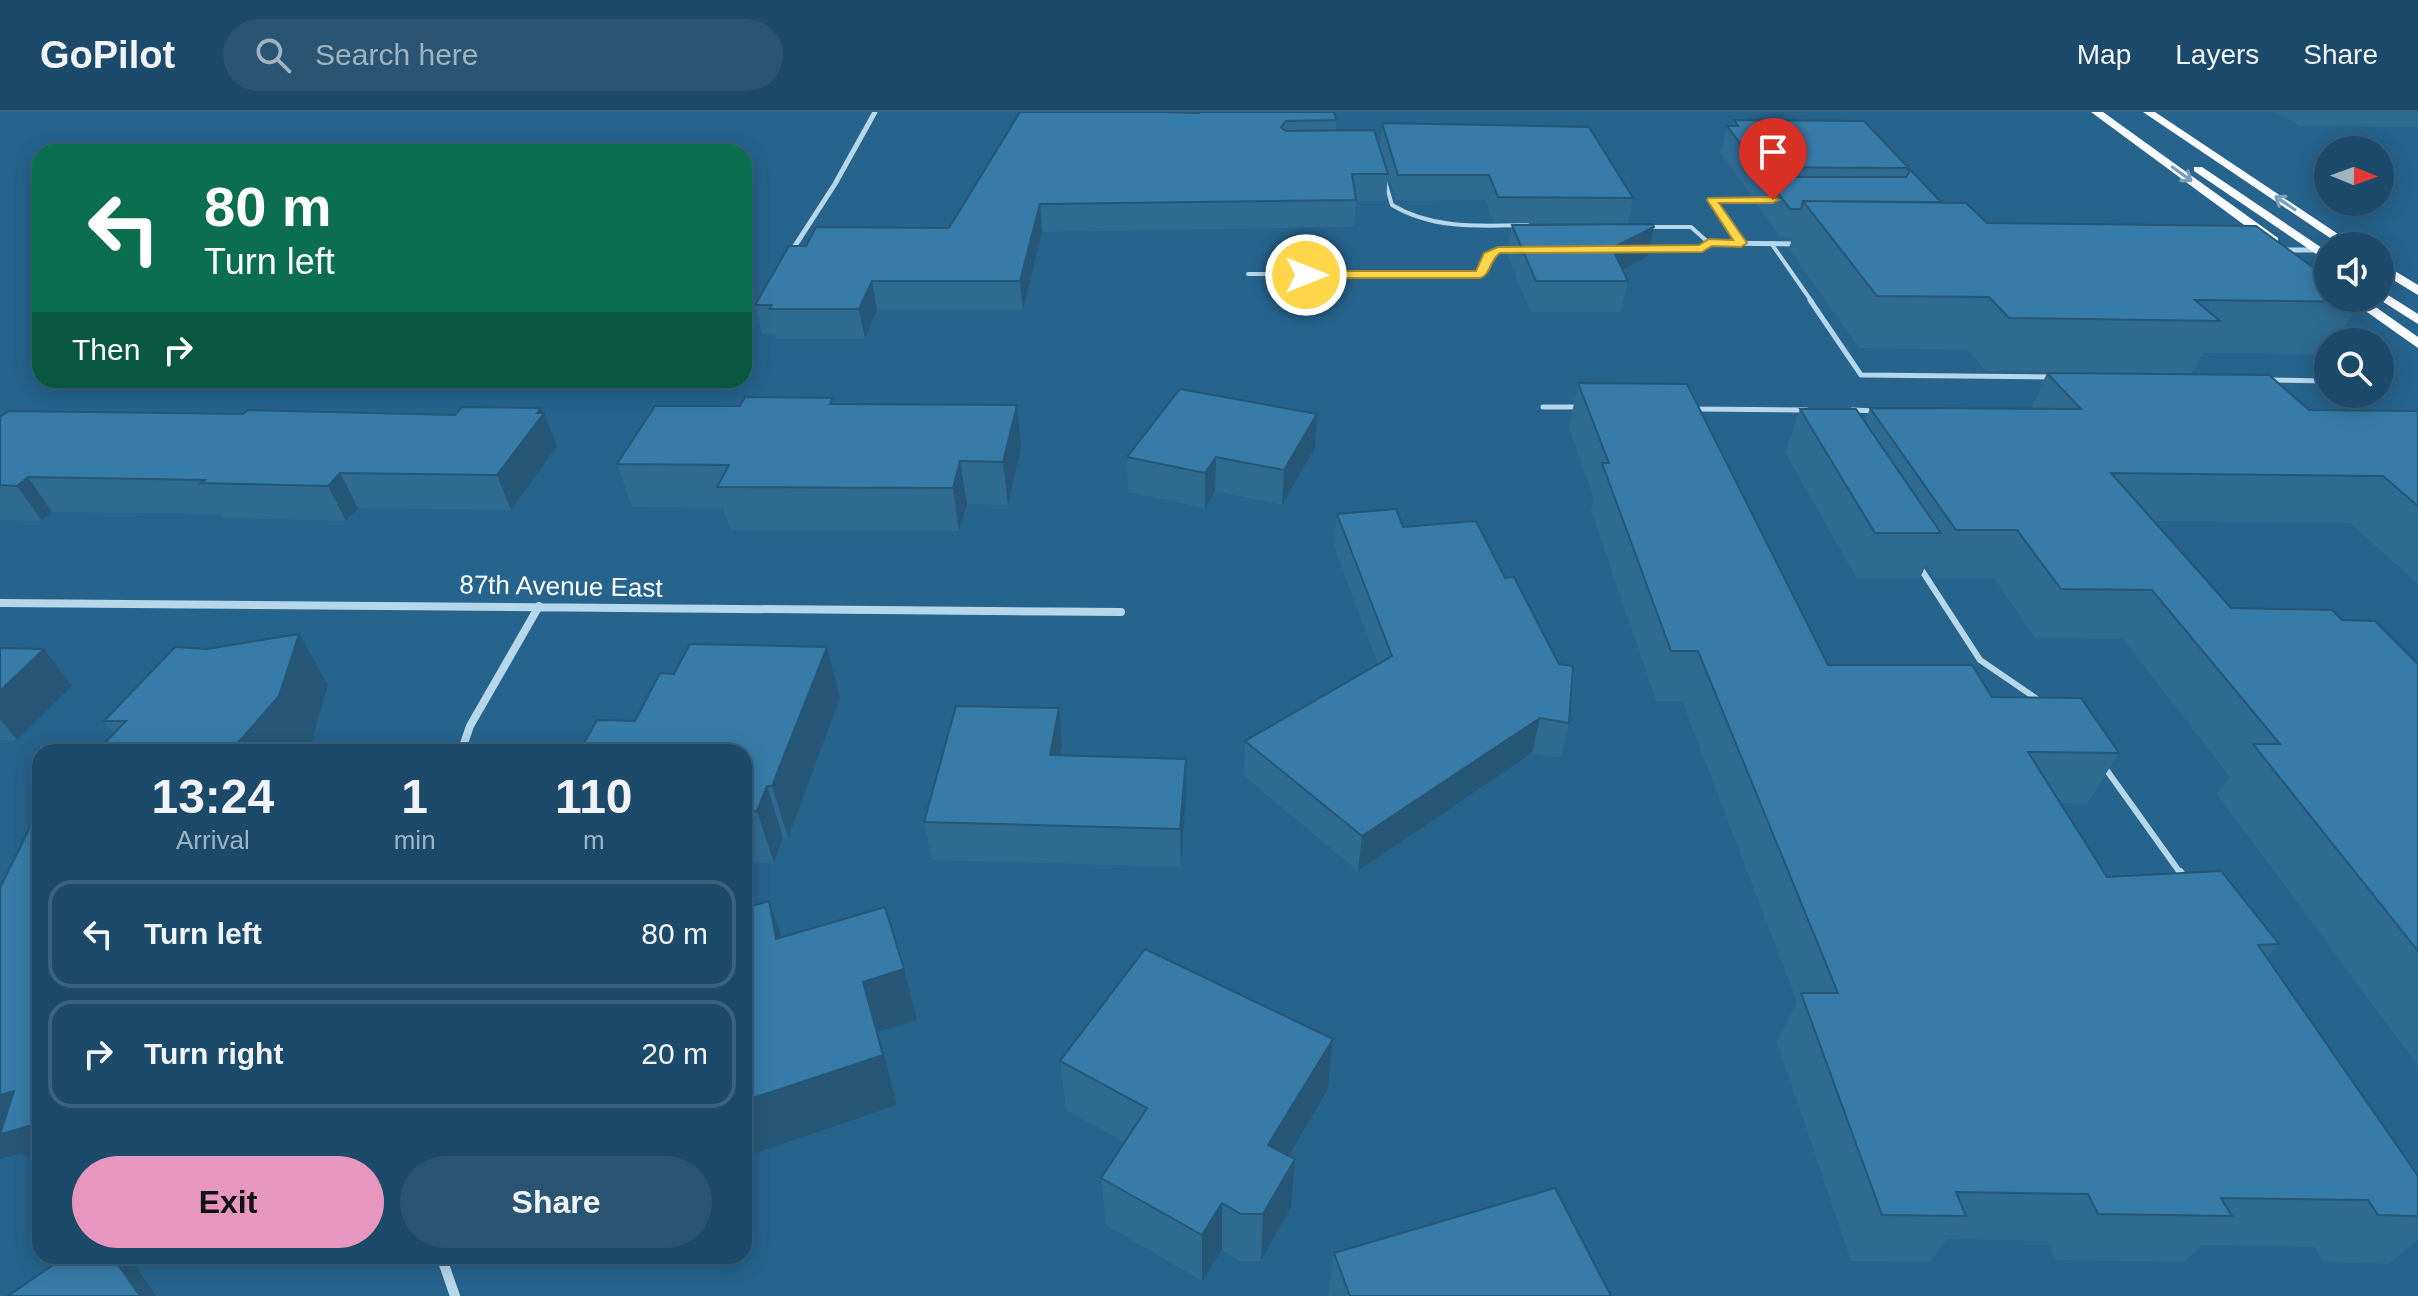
<!DOCTYPE html>
<style>
:root{--surface:#1c4a6a;--page:#295472;--text:#f1f3f6;--muted:#a0b3c1;--line:#3a627e;--accent:#e797bd}
body{margin:0;font-family:Arial,sans-serif;background:var(--page);color:var(--text);height:100vh;display:flex;flex-direction:column;font-size:30px;white-space:nowrap}
*{box-sizing:border-box;margin:0}
p{font-size:26px;color:var(--muted)}
.icon{flex:none;width:44px;height:44px;fill:none;stroke:currentColor;stroke-width:2;stroke-linecap:round;stroke-linejoin:round}
.map{position:relative;flex:1;overflow:hidden}
.side{position:absolute;left:32px;top:632px;width:720px;height:520px;display:flex;flex-direction:column;background:var(--surface);border-radius:24px;box-shadow:0 4px 20px #0003,0 0 0 2px var(--line)}
.side>*{flex:none}
.hud{position:absolute;left:32px;top:32px;width:720px;height:244px;border-radius:24px;box-shadow:0 4px 20px #0003,0 0 0 2px var(--line);background:#0b6e4f;color:#fff;overflow:hidden}
.needle{width:52px;rotate:91deg}
.fabs{position:absolute;left:2314px;top:24px;display:grid;gap:16px}
.fabs a{display:grid;place-items:center;width:80px;height:80px;border-radius:50%;background:var(--surface);box-shadow:0 4px 20px #0003,0 0 0 2px var(--line);font-size:40px}
.pin{position:absolute;display:grid;place-items:center;width:68px;height:68px;color:#fff;margin:-82px -34px;border-radius:50% 50% 50% 0;rotate:-45deg;box-shadow:0 0 8px #0007}
.pin .icon{rotate:45deg}
.me{position:absolute;width:88px;margin:-44px;rotate:90deg;stroke-linejoin:round;filter:drop-shadow(0 0 6px #0008)}
.turn{display:flex;align-items:center;gap:28px;height:168px;padding:0 40px;font-size:36px}
.turn .icon{width:104px;height:104px;stroke-width:2.5}
.turn b{display:block;font-size:56px;line-height:68px}
.then{display:flex;align-items:center;height:76px;padding:0 40px;background:#0003;gap:16px;font-size:30px}
.eta{display:flex;justify-content:space-evenly;align-items:center;height:136px;text-align:center}
.eta b{font-size:48px;font-weight:700;line-height:56px}
.cta{display:flex;gap:16px;margin-top:auto;padding:16px 40px}
.cta a{flex:1;height:92px;border-radius:48px;background:var(--accent);color:#111;font-size:32px;font-weight:700;line-height:92px;text-align:center}
.cta a+a{background:var(--page);color:var(--text)}
ul{padding:0;list-style:none}
li{display:flex;align-items:center;gap:24px;height:108px;margin:0 16px 12px;padding:0 24px;border:4px solid var(--line);border-radius:24px}
li div{flex:1}
li b{display:block;font-size:30px}
li em{font-style:normal}
header{display:flex;align-items:center;gap:48px;box-sizing:border-box;height:112px;padding:0 40px;background:var(--surface);border-bottom:2px solid var(--line)}
header strong{font-size:38px}
nav{display:flex;gap:44px;margin-inline-start:auto;font-size:28px}
.search{width:560px;height:72px;background:var(--page);display:flex;align-items:center;gap:20px;box-sizing:border-box;padding:0 28px;border-radius:44px;color:var(--muted);font-size:30px}
.map>svg:first-child{display:block}
.lines{fill:none;stroke-linecap:round;stroke-linejoin:round}
.service-far3{stroke:#b6d6ea;stroke-width:4}
.service-far2{stroke:#b6d6ea;stroke-width:5}
.service-far1{stroke:#b6d6ea;stroke-width:6}
.service{stroke:#b6d6ea;stroke-width:8}
.minor-far2{stroke:#b6d6ea;stroke-width:5}
.minor-far1{stroke:#b6d6ea;stroke-width:8}
.minor{stroke:#b6d6ea;stroke-width:10}
.primary{fill:#fafcff;fill-rule:evenodd}
.wall{fill:#2f6b91}
.shaded-wall{fill:#265776}
.building{fill:#377ca9;stroke:#265776;stroke-width:2}
.oneway{stroke:#7ba0bb}
.route{fill:#ffd54a;stroke:#a68a30;stroke-width:2}
.labels{text-anchor:middle;stroke-width:8;stroke-linejoin:round;paint-order:stroke}
.street-label{font-size:26px;fill:#fff;stroke:#26638d}
</style>
<header>
<strong>GoPilot</strong>
<div class="search"><svg class="icon" aria-label="search" viewBox="0 0 24 24"><circle cx="10" cy="10" r="6"/><path d="M15 15l6 6"/></svg>Search here</div>
<nav><a>Map</a><a>Layers</a><a>Share</a></nav>
</header>
<div class="map">
<svg width="2418" height="1184" viewBox="0 0 2418 1184">
<rect width="100%" height="100%" fill="#26638d"/>
<g class="lines">
<!-- service-far3 -->
<path class="service-far3" d="M1385,69L1392,93C1434,118 1481,114 1528,113
M1741,131L1712,88H1764
M1771,131L1812,190
M1642,137H1702L1709,131L1691,115H1648
M1248,162L1480,163L1492,142L1515,136"/>
<!-- service-far2 -->
<path class="service-far2" d="M1810,188L1861,263L2050,265
M2269,268L2328,269
M1543,295H1579
M1694,297L1807,298
M1852,298L1877,299"/>
<!-- service-far1 -->
<path class="service-far1" d="M1919,454L1980,548L2040,589
M2103,653L2181,762"/>
<!-- service -->
<path class="service" d="M2180,760L2185,767"/>
<!-- minor-far2 -->
<path class="minor-far2" d="M1709,131L1801,132
M2278,138H2318
M789,143L835,72L875,0"/>
<!-- minor-far1 -->
<path class="minor-far1" d="M0,491L1121,500
M461,640L470,614L539,494"/>
<!-- minor -->
<path class="minor" d="M441,1144L455,1184"/>
<!-- primary -->
<path class="primary" d="M2091,0H2103L2278,126V132H2270Z
M2143,0H2155L2356,134H2342Z
M2194,55H2202L2328,140V150L2194,59Z
M2380,150L2418,173V183L2380,160Z
M2380,178L2418,202V212L2377,186H2380Z
M2347,186H2363L2418,225V236Z"/>
</g>
<!-- wall -->
<path class="wall" d="M2276,0H2418V15L2300,14Z
M1199,1L1336,8V18L1388,62L1386,89H1356L1354,115L1042,120L1023,198H877L865,227H776L775,222H762L755,193L806,134L949,116Z
M1734,8L1864,9L1941,90L1987,111L2361,190L2336,230H2328V242L2203,241L2191,262L1986,259L1968,238L1859,236L1789,137L1792,126H1781L1758,93L1760,83H1751L1721,41L1727,14H1732Z
M1382,11L1633,86L1628,112L1494,111L1485,88L1396,89L1380,35Z
M1512,113L1647,145L1622,158L1628,169L1621,200H1531L1507,143Z
M2047,261L2309,298L2418,299V472L2350,411L2154,409L2231,496L2342,508L2418,552V954L2217,682L2230,665L2123,527L2035,526L1994,466H1935L1926,453L1920,466L1857,467L1785,340L1800,297L1865,310L1870,296L2031,297Z
M1578,271L1828,553L1992,585L2119,641L2087,692L2060,691L2107,765L2279,832L2267,846L2418,1064V1128L2388,1152L2323,1150L2314,1135L2202,1133L2184,1150L2056,1148L2047,1129L1947,1127L1930,1150L1851,1149L1777,930L1797,890L1682,589H1656L1591,398L1594,387L1569,316Z
M834,292L1017,293L1021,335L1008,393L967,392L959,419L730,418L723,396L632,395L617,352L740,294Z
M541,296L557,334L511,398L358,396L346,409L222,406L220,402L52,400L42,409L0,408V305L455,303Z
M1315,336L1282,393L1215,379L1205,396L1128,380L1127,345Z
M1337,402L1403,415L1569,611L1561,646L1532,641L1358,759L1244,664L1245,629L1378,552L1334,435Z
M827,535L840,586L788,726L783,725L774,751L744,750V640L635,609L674,562Z
M0,536L72,574L17,628H0Z
M328,573L310,635L306,640H96L114,622L104,609Z
M1062,634L1061,643L1186,647V684L1181,755L932,748L924,710Z
M1333,927L1328,977L1288,1044L1295,1047L1291,1095L1261,1149H1239L1222,1138L1202,1169L1106,1113L1101,1066L1124,1030L1066,998L1060,949Z
M1334,1141L1611,1184H1328Z"/>
<!-- shaded-wall -->
<path class="shaded-wall" d="M1040,92L1042,120L1023,198L1020,169Z
M1654,115L1647,145L1605,167L1612,136Z
M872,169L877,198L865,227L859,197Z
M1017,293L1021,335L1008,393L1003,350Z
M541,296L543,302L544,301L557,334L511,398L497,363Z
M1317,302L1315,336L1282,393L1284,358Z
M1216,345L1215,379L1205,396V361Z
M960,349L967,392L959,419L953,376Z
M340,361L358,396L346,409L328,374Z
M28,365L52,400L42,409L17,374Z
M299,522L328,573L310,635L306,640H230Z
M827,535L840,586L788,726L772,674Z
M44,537L72,574L17,628L0,607V579Z
M1059,596L1062,634L1055,680L1050,643Z
M1540,606L1532,641L1358,759L1362,724Z
M1186,647V684L1181,755L1180,717Z
M767,674L783,725L774,751L757,699Z
M769,789L787,840L776,827Z
M904,857L917,908L878,920L897,993L744,1045V989L863,870Z
M1333,927L1328,977L1266,1082L1268,1033Z
M14,979L40,1003V1057L22,1041L0,1047V983Z
M1295,1047L1291,1095L1261,1149L1263,1102Z
M1222,1091V1138L1202,1169V1123Z
M112,1144H123L137,1156L156,1184H140Z"/>
<!-- building -->
<path class="building" d="M1020,0H1160L1199,1V0H1334L1336,8L1286,9L1281,15L1286,19L1374,18L1388,62H1352L1356,88L1040,92L1020,169H872L859,197H769L772,193H755L789,134H806L816,115L949,116Z
M1734,8L1864,9L1941,90L1803,89L1801,97H1790L1766,65H1906L1910,59L1906,56L1758,55L1727,14H1738Z
M1382,11L1589,15L1633,86L1498,85L1489,63H1398Z
M1803,89L1966,91L1987,111L2256,114L2328,166V186H2356L2361,190L2195,188L2220,209L2009,206L1989,185L1877,184Z
M1653,112L1654,115L1612,136L1628,169H1536L1512,113Z
M2047,261L2269,263L2309,298L2418,299V394L2383,364L2111,361L2231,496L2332,498L2342,508L2375,509L2418,552V839L2253,632H2280L2152,478L2061,477L2017,418H1956L1870,296L2081,297Z
M1578,271L1687,272L1828,553H1972L1992,585L2081,586L2119,641L2028,640L2107,765L2221,759L2279,832L2258,833L2418,1064V1104L2378,1103L2368,1088L2221,1086L2232,1104L2098,1102L2088,1082L1956,1080L1966,1104L1882,1103L1801,881H1838L1698,539H1671L1602,351H1609Z
M1180,277L1317,302L1284,358L1216,345L1205,361L1127,345Z
M745,285L833,286L830,292L1017,293L1003,350L960,349L953,376L717,375L729,353L617,352L655,294H740Z
M462,295L541,296L537,301H544L497,363L340,361L328,374L201,371L205,368L28,365L17,374L0,373V305L9,299L243,302L248,298L455,303Z
M1800,297H1856L1941,421H1875Z
M1396,397L1403,415L1476,409L1505,466L1514,465L1559,552L1573,554L1569,611L1540,606L1362,724L1245,629L1392,544L1337,402Z
M299,522L279,584L230,640H96L126,609H104L175,535L207,537Z
M690,532L827,535L772,674H767L757,699H744V640H579L597,608L635,609L660,561L674,562Z
M0,536L44,537L0,579Z
M956,594L1059,596L1050,643L1186,647L1180,717L924,710Z
M40,699V1011L0,1022L14,979L0,983V776L36,703Z
M769,789L776,827L885,795L904,857L863,870L883,943L744,989V796Z
M1145,837L1333,927L1268,1033L1295,1047L1263,1102H1241L1222,1091L1202,1123L1101,1066L1147,996L1060,949Z
M1555,1076L1611,1184H1350L1334,1141Z
M66,1144H112L140,1184H8Z"/>
<!-- one-way arrows -->
<defs><path id="oneway-shaft" d="M-6 0H5M1.5-3L5.5 0L1.5 3" fill="none" stroke-width="1.6" stroke-linecap="round" stroke-linejoin="round" transform="scale(2)"/></defs>
<g class="oneway">
<use href="#oneway-shaft" transform="translate(2182 62) rotate(36)"/>
<use href="#oneway-shaft" transform="translate(2285 91) rotate(-146)"/>
</g>
<!-- route -->
<path class="route" d="M1708,86L1773,85L1779,88L1773,91H1719L1747,131L1741,135L1712,134L1702,140L1500,141C1490,147 1491,163 1480,166H1306L1301,163L1306,159H1476L1484,141L1498,135L1699,133L1709,127L1733,128L1707,88Z"/>
<g class="labels">
<!-- street labels -->
<g class="street-label">
<text transform="translate(561 474) rotate(1)" y="9">87th Avenue East</text>
</g>
</g>
</svg>
<div class="fabs">
<a><svg class="needle" viewBox="-14 -14 28 28"><path d="M0-13l5 13h-10z" fill="#e53935"/><path d="M0 13l5-13h-10z" fill="#a0b3c1"/></svg></a>
<a><svg class="icon" aria-label="sound" viewBox="0 0 24 24"><path d="M4 9h4l5-4v14l-5-4H4zM17 9q2 3 0 6"/></svg></a>
<a><svg class="icon" aria-label="search" viewBox="0 0 24 24"><circle cx="10" cy="10" r="6"/><path d="M15 15l6 6"/></svg></a>
</div>
<div class="pin" style="left:1773px;top:88px;background:#d93025"><svg class="icon" aria-label="arrive" viewBox="0 0 24 24"><path d="M6 21V4h12l-3 4 3 4H6"/></svg></div>
<svg class="me" style="left:1306px;top:163px" viewBox="-20 -20 40 40"><circle r="17" fill="#ffd54a" stroke="#fff" stroke-width="3"/><path d="M0-11L8 9 0 5-8 9z" fill="#fff"/></svg>
<div class="hud">
<div class="turn"><svg class="icon" aria-label="left" viewBox="0 0 24 24"><path d="M17 20v-9H6M10 6l-5 5 5 5"/></svg><div><b>80 m</b>Turn left</div></div>
<div class="then">Then<svg class="icon" aria-label="right" viewBox="0 0 24 24"><path d="M7 20v-9h11M14 6l5 5-5 5"/></svg></div>
</div>
<section class="side">
<div class="eta">
<div><b>13:24</b><p>Arrival</p></div>
<div><b>1</b><p>min</p></div>
<div><b>110</b><p>m</p></div>
</div>
<ul>
<li><svg class="icon" aria-label="left" viewBox="0 0 24 24"><path d="M17 20v-9H6M10 6l-5 5 5 5"/></svg><div><b>Turn left</b></div><em>80 m</em></li>
<li><svg class="icon" aria-label="right" viewBox="0 0 24 24"><path d="M7 20v-9h11M14 6l5 5-5 5"/></svg><div><b>Turn right</b></div><em>20 m</em></li>
</ul>
<div class="cta"><a>Exit</a><a>Share</a></div>
</section>
</div>
